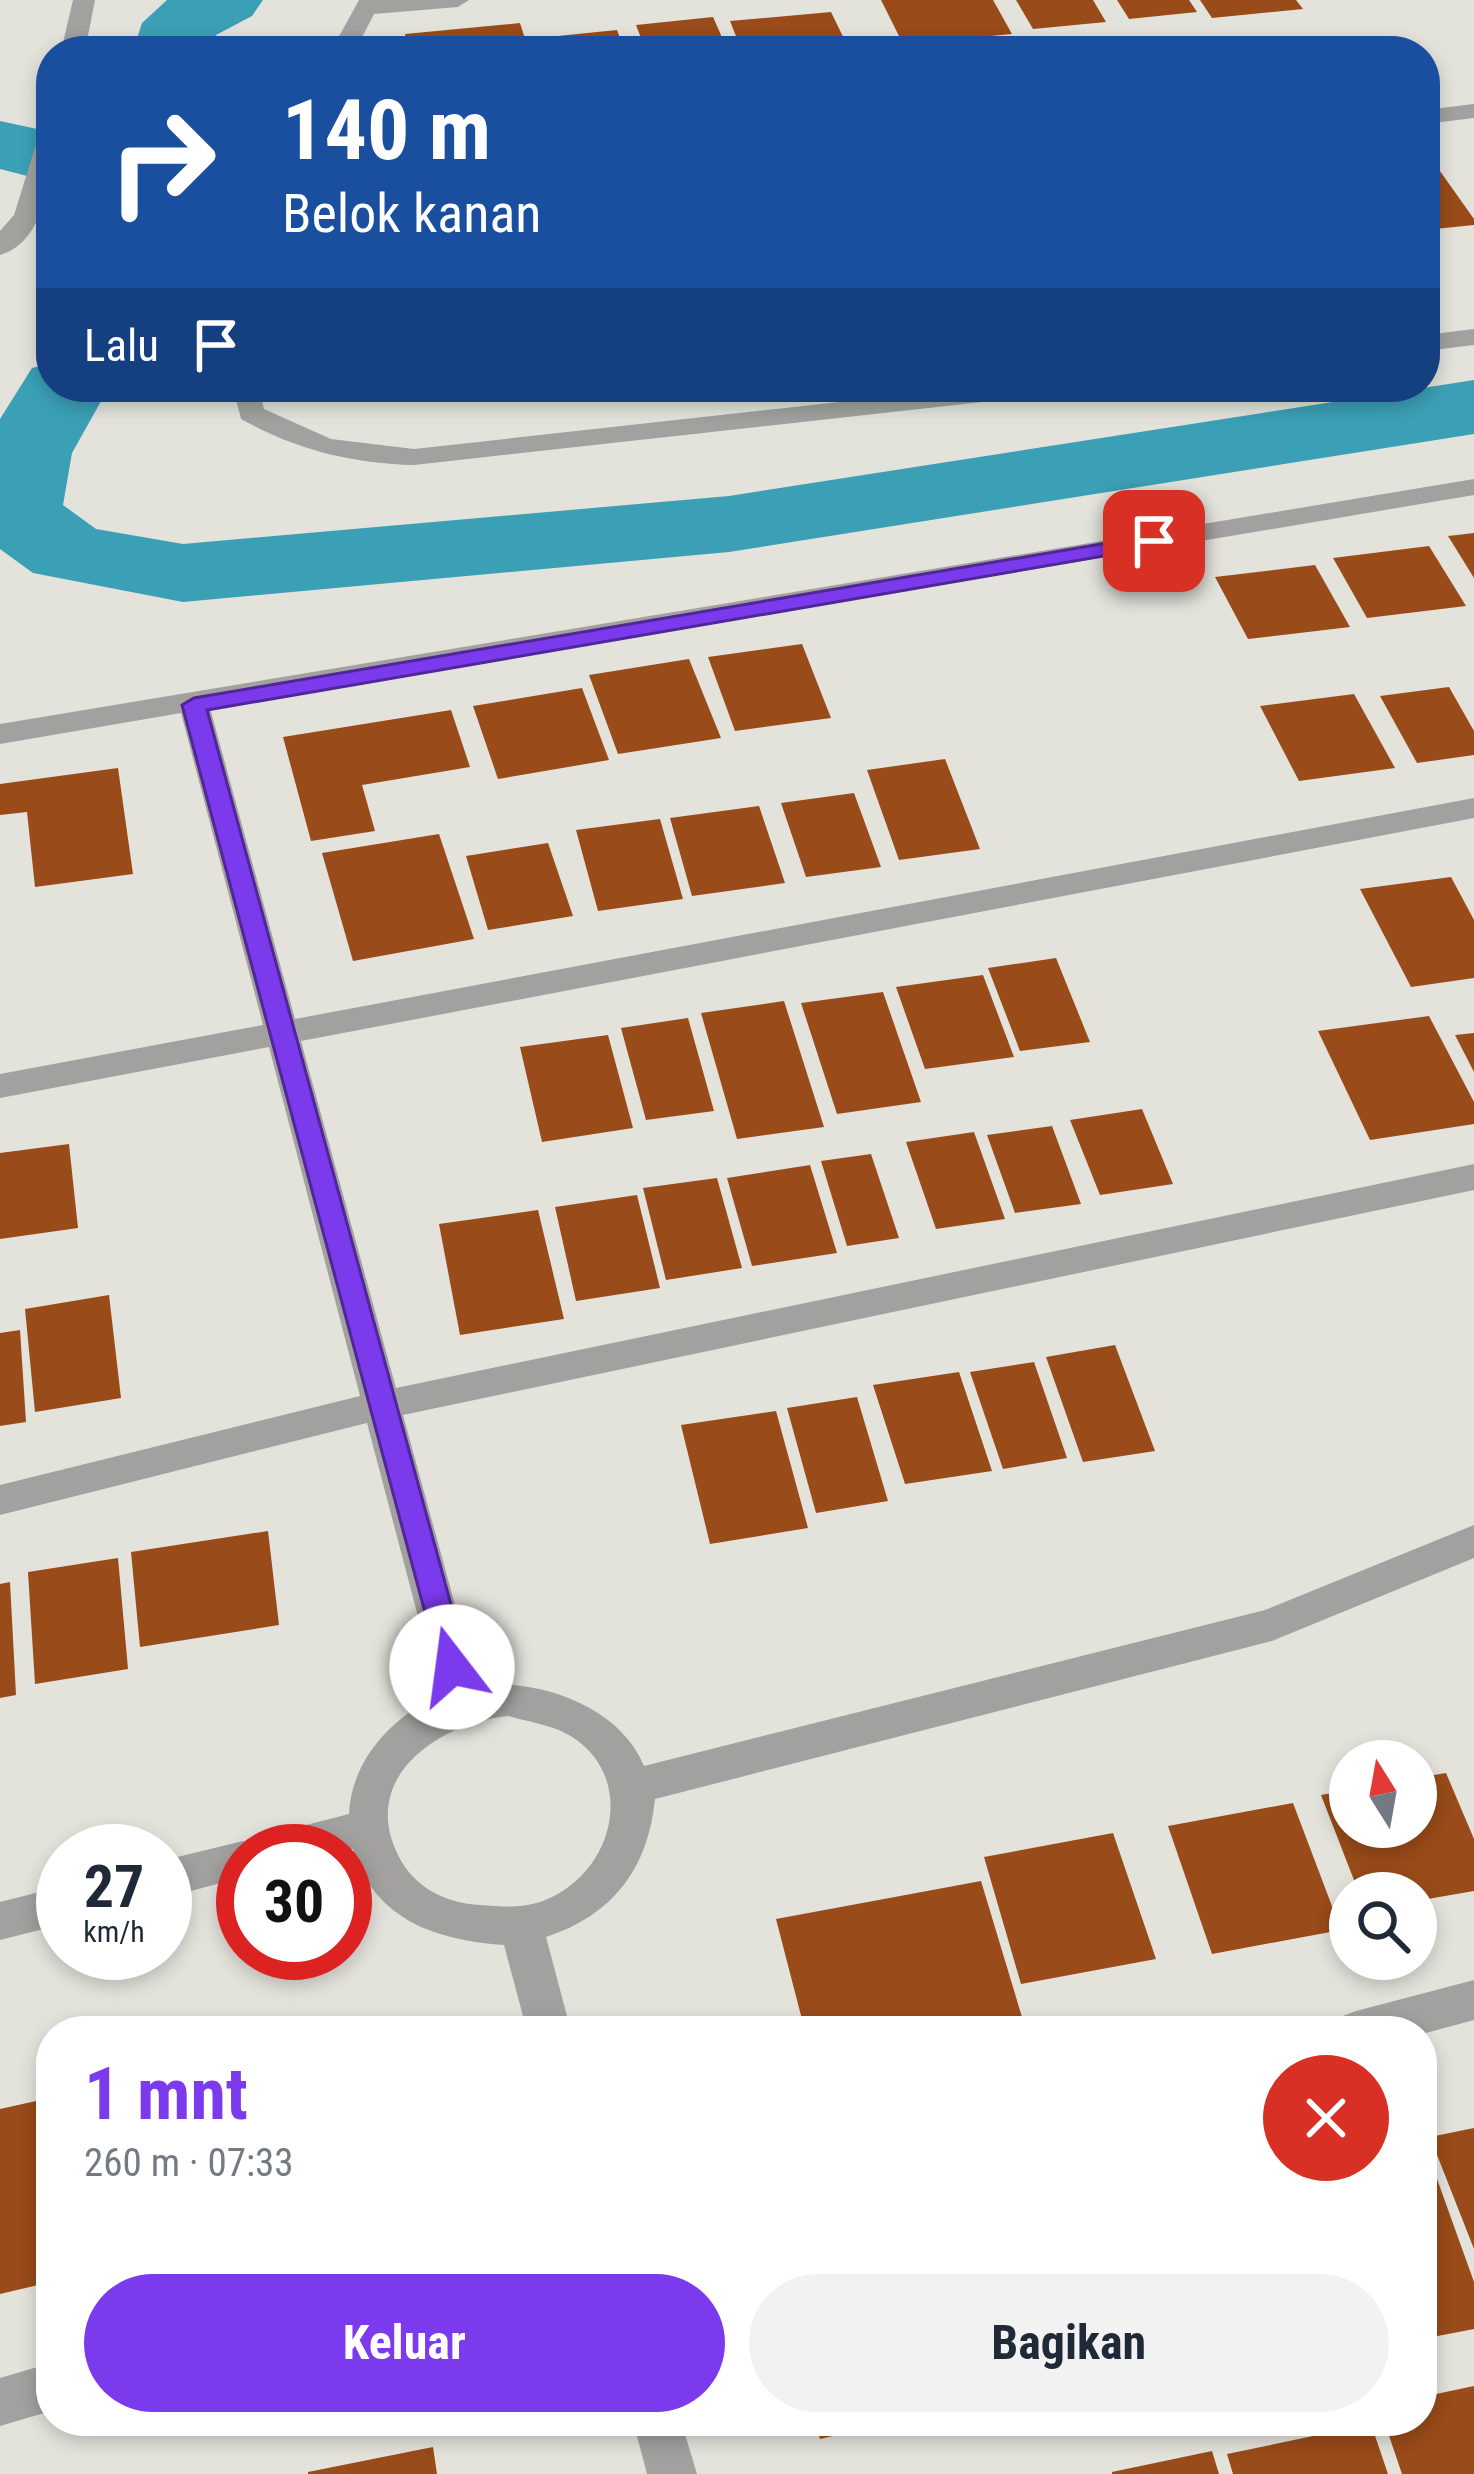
<!DOCTYPE html>
<html lang="id">
<meta charset="utf-8">
<style>
:root{--surface:#fff;--page:#f2f2f3;--text:#1f2937;--muted:#747a83;--accent:#7c3aed}
body{margin:0;font-family:"Roboto Condensed",sans-serif;background:var(--page);color:var(--text);height:100vh;display:flex;flex-direction:column;font-size:45px;white-space:nowrap}
*{box-sizing:border-box;margin:0}
p{font-size:39px;color:var(--muted)}
.icon{flex:none;width:66px;height:66px;fill:none;stroke:currentColor;stroke-width:2;stroke-linecap:round;stroke-linejoin:round}
.map{position:relative;flex:1;overflow:hidden}
.details{position:absolute;left:36px;top:2016px;width:1401px;height:420px;display:flex;flex-direction:column;background:var(--surface);border-radius:48px;box-shadow:0 6px 18px #0003}
.details>*{flex:none}
.banner{position:absolute;left:36px;top:36px;width:1404px;height:366px;border-radius:48px;box-shadow:0 6px 18px #0003;background:#1a4fa0;color:#fff;overflow:hidden}
.needle{width:78px;rotate:349deg}
.buttons{position:absolute;left:1329px;top:1740px;display:grid;gap:24px}
.buttons a{display:grid;place-items:center;width:108px;height:108px;border-radius:50%;background:var(--surface);box-shadow:0 6px 18px #0003;font-size:60px}
.speed{position:absolute;left:36px;top:1824px;display:flex;gap:24px;font-size:60px;font-weight:700;text-align:center}
.speed>*{display:grid;place-content:center;width:156px;height:156px;border-radius:50%;background:var(--surface);box-shadow:0 6px 18px #0003;line-height:1}
.speed small{font-size:30px;font-weight:400}
.speed .limit{border:18px solid #d22;background:#fff;color:#111}
.pin{position:absolute;display:grid;place-items:center;width:102px;height:102px;color:#fff;margin:-51px;border-radius:24px;box-shadow:0 6px 18px #0006}
.me{position:absolute;width:132px;margin:-66px;rotate:345deg;stroke-linejoin:round;filter:drop-shadow(0 0 9px #0008)}
.turn{display:flex;align-items:center;gap:42px;height:252px;padding:0 48px;font-size:54px}
.turn .icon{width:156px;height:156px;stroke-width:2.5}
.turn b{display:block;font-size:84px;line-height:102px}
.then{display:flex;align-items:center;height:114px;padding:0 48px;background:#0003;gap:24px;font-size:45px}
.round{display:grid;place-items:center;flex:none;width:126px;height:126px;border-radius:63px;background:var(--page)}
.headline{display:flex;align-items:center;justify-content:space-between;height:204px;padding:0 48px}
h1{font-size:72px;font-weight:700;line-height:90px;color:var(--accent)}
.primary-button{display:flex;gap:24px;margin-top:auto;padding:24px 48px}
.primary-button a{flex:1;height:138px;border-radius:72px;background:var(--accent);color:#fff;font-size:48px;font-weight:700;line-height:138px;text-align:center}
.primary-button a+a{background:var(--page);color:var(--text)}
.map>svg:first-child{display:block}
.lines{fill:none;stroke-linecap:round;stroke-linejoin:round}
.river{fill:#3ba0b5;fill-rule:evenodd}
.building{fill:#994b19}
.minor{fill:#a3a19f;fill-rule:evenodd}
.route{fill:#7c3aed;stroke:#51269a;stroke-width:3}
</style>
<div class="map">
<svg width="1474" height="2474" viewBox="0 0 1474 2474">
<rect width="100%" height="100%" fill="#e3e2db"/>
<g class="lines">
<!-- river -->
<path class="river" d="M167,0H263L252,16L216,35L211,51H133L142,23Z
M0,121L51,132V182L0,169Z
M51,363V387H109L72,453L63,505L96,529L183,544L729,496L1474,380V434L729,552L183,602L33,573L0,549V419L32,368Z"/>
</g>
<!-- building -->
<path class="building" d="M881,0H993L1012,34L903,44Z
M1016,0H1093L1106,22L1033,29Z
M1117,0H1189L1197,12L1129,19Z
M1200,0H1296L1303,9L1212,18Z
M831,12L850,51H742L730,21Z
M713,17L728,51H646L636,25Z
M520,23L529,51H409L405,34Z
M617,30L625,51H543L538,38Z
M1207,41L1213,51H1141V48Z
M1425,150L1474,219V225L1425,230Z
M1474,533V578L1448,536Z
M1429,546L1466,606L1367,618L1333,558Z
M1315,565L1350,627L1248,639L1215,577Z
M802,644L831,718L735,731L708,657Z
M689,659L721,738L618,754L589,675Z
M1449,687L1474,731V755L1417,763L1380,696Z
M582,688L609,760L498,779L473,706Z
M1354,694L1395,768L1299,781L1260,706Z
M451,710L470,767L362,785L375,831L311,841L283,737Z
M945,759L980,849L899,860L867,770Z
M118,768L133,874L35,887L27,812L0,815V784Z
M854,793L881,867L806,877L781,803Z
M759,806L785,883L692,896L670,818Z
M660,819L683,899L598,911L576,830Z
M439,834L474,939L353,961L322,853Z
M548,843L573,916L488,930L466,856Z
M1451,877L1474,920V978L1411,987L1360,889Z
M1056,958L1090,1042L1020,1051L988,968Z
M983,975L1014,1057L925,1069L896,987Z
M883,992L921,1102L837,1114L801,1003Z
M784,1001L824,1127L737,1139L701,1013Z
M1429,1016L1474,1102V1124L1370,1140L1318,1031Z
M688,1018L714,1111L646,1120L621,1028Z
M1474,1033V1072L1455,1035Z
M608,1035L633,1128L542,1142L520,1047Z
M1142,1109L1173,1184L1100,1195L1070,1120Z
M1052,1126L1081,1204L1015,1213L987,1135Z
M974,1132L1005,1219L936,1229L906,1142Z
M69,1144L78,1228L0,1239V1153Z
M871,1154L899,1238L847,1246L821,1161Z
M810,1165L837,1253L752,1266L727,1178Z
M717,1178L742,1268L666,1280L643,1188Z
M637,1195L660,1288L576,1301L555,1207Z
M538,1210L564,1319L460,1335L439,1224Z
M109,1295L121,1398L35,1412L25,1309Z
M20,1330L26,1422L0,1426V1333Z
M1115,1345L1155,1451L1083,1462L1046,1357Z
M1034,1362L1067,1458L1003,1469L970,1372Z
M959,1372L992,1471L905,1484L873,1385Z
M857,1397L888,1501L816,1513L787,1408Z
M776,1411L808,1528L710,1544L681,1425Z
M268,1531L279,1625L140,1647L131,1552Z
M118,1558L128,1669L35,1684L28,1572Z
M10,1582L16,1695L0,1698V1584Z
M1446,1773L1474,1839V1891L1416,1901V1893H1359L1321,1795L1350,1790V1827H1416V1778Z
M1293,1803L1341,1930L1212,1954L1168,1826Z
M1113,1833L1156,1959L1021,1984L984,1857Z
M981,1881L1025,2027L805,2031L776,1919Z
M45,2099L51,2147V2282L0,2294V2109Z
M1474,2128V2249L1430,2137Z
M1432,2165L1474,2282V2329L1422,2339V2167Z
M1474,2386V2474H1402L1384,2421H1422V2397Z
M815,2421H887V2423L820,2439Z
M1045,2421H1108L1109,2423L1049,2435Z
M1371,2424L1388,2474H1233L1227,2454Z
M433,2447L437,2474H308V2472Z
M1212,2451L1219,2474H1112V2472Z"/>
<g class="lines">
<!-- minor -->
<path class="minor" d="M73,0H95L85,51H61Z
M359,0H469L458,7L374,14L355,51H331Z
M1474,104V118L1425,124V110Z
M51,128C51,168 49,241 0,255V231L14,215L39,135Z
M1474,329V345L1425,351V335Z
M233,387H259L264,409L331,439L414,449L975,387H1058L1045,395L414,465C351,463 297,450 241,419Z
M1474,479V495L210,708L295,1019L1474,798V818L301,1041L396,1388L1474,1164V1190L403,1415L477,1685C538,1679 619,1705 644,1766L1265,1610L1474,1525V1558L1272,1641L655,1799C648,1869 613,1915 546,1937L571,2031H527L504,1945C437,1940 375,1921 353,1849L243,1851V1877L165,1898V1860L243,1841L256,1845L275,1833L349,1814C351,1761 392,1716 439,1696L367,1423L0,1515V1485L360,1396L269,1047L0,1098V1074L263,1025L181,713L0,744V724ZM508,1716C525,1721 545,1724 561,1731C636,1766 620,1864 552,1897C528,1909 506,1907 480,1905C446,1903 414,1888 398,1855C359,1776 440,1723 508,1716Z
M63,1886V1924L0,1940V1902Z
M1474,1980V2020L1422,2034L1334,2031L1340,2017L1356,2011Z
M51,2363V2411L0,2426V2378Z
M633,2421H681L697,2474H647Z"/>
</g>
<!-- route -->
<path class="route" d="M1154,535L1165,541L1162,546L207,710L468,1667L463,1676H442L182,705L194,698Z"/>
</svg>
<div class="buttons">
<a><svg class="needle" viewBox="-14 -14 28 28"><path d="M0-13l5 13h-10z" fill="#e53935"/><path d="M0 13l5-13h-10z" fill="#747a83"/></svg></a>
<a><svg class="icon" aria-label="search" viewBox="0 0 24 24"><circle cx="10" cy="10" r="6"/><path d="M15 15l6 6"/></svg></a>
</div>
<div class="speed"><div>27<small>km/h</small></div><div class="limit">30</div></div>
<div class="pin" style="left:1154px;top:541px;background:#d93025"><svg class="icon" aria-label="arrive" viewBox="0 0 24 24"><path d="M6 21V4h12l-3 4 3 4H6"/></svg></div>
<svg class="me" style="left:452px;top:1667px" viewBox="-20 -20 40 40"><circle r="19" fill="#fff"/><path d="M0-13L10 11 0 6-10 11z" fill="#7c3aed"/></svg>
<div class="banner">
<div class="turn"><svg class="icon" aria-label="right" viewBox="0 0 24 24"><path d="M7 20v-9h11M14 6l5 5-5 5"/></svg><div><b>140 m</b>Belok kanan</div></div>
<div class="then">Lalu<svg class="icon" aria-label="arrive" viewBox="0 0 24 24"><path d="M6 21V4h12l-3 4 3 4H6"/></svg></div>
</div>
<section class="details">
<div class="headline"><div><h1>1 mnt</h1><p>260 m · 07:33</p></div><a class="round" style="background:#d93025;color:#fff"><svg class="icon" aria-label="close" viewBox="0 0 24 24"><path d="M6 6l12 12M18 6L6 18"/></svg></a></div>
<div class="primary-button"><a>Keluar</a><a>Bagikan</a></div>
</section>
</div>
